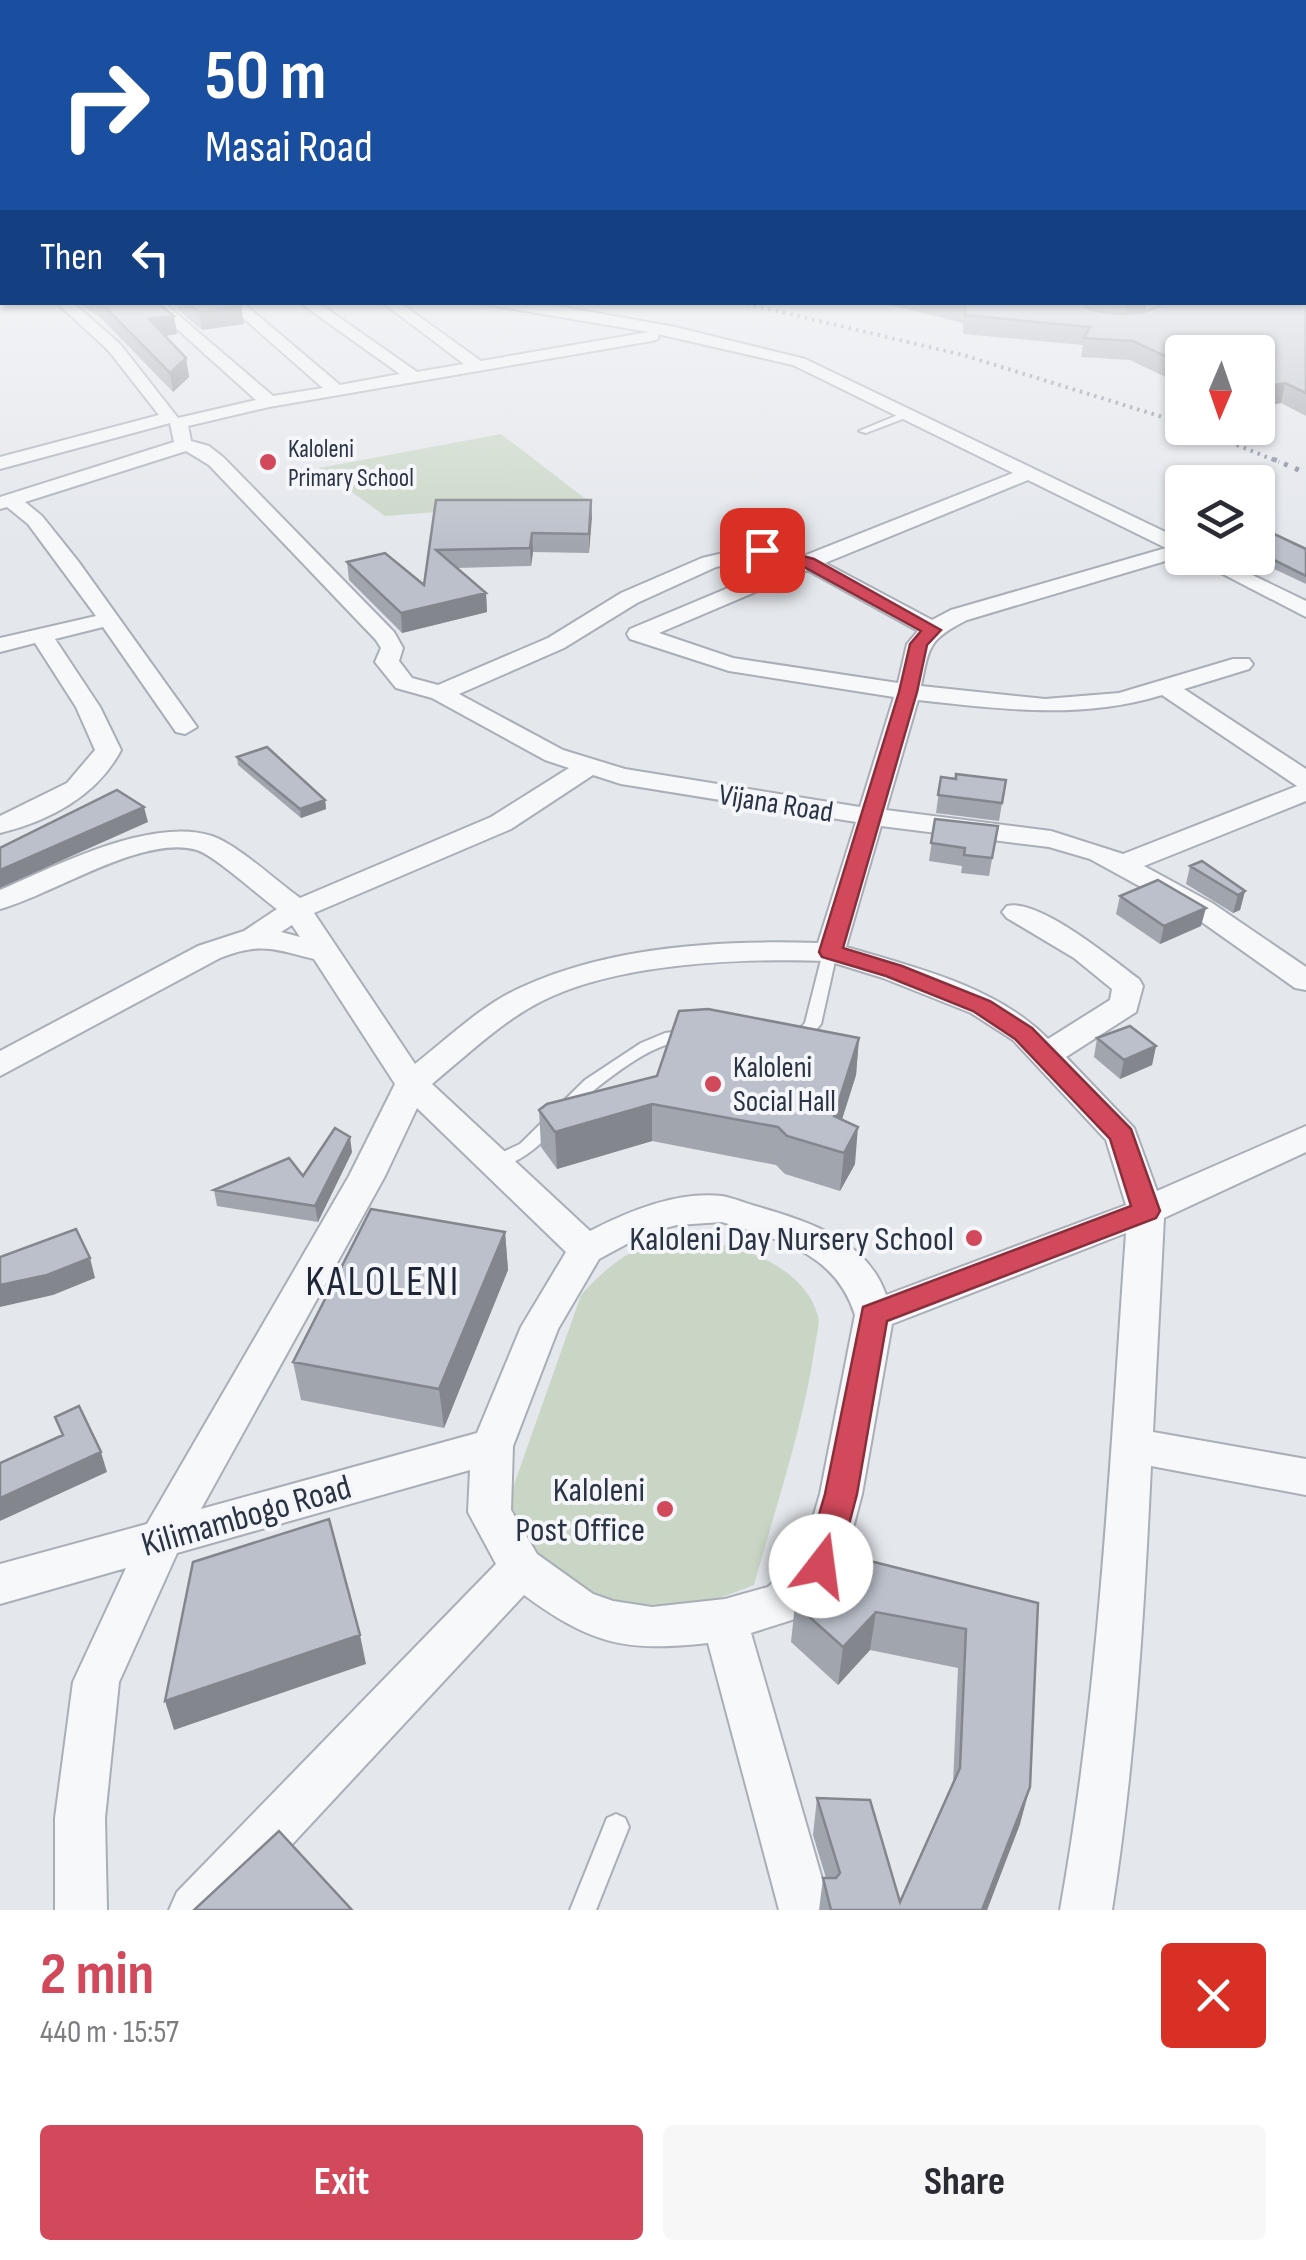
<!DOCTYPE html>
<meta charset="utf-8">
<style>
:root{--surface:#fff;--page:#f7f7f7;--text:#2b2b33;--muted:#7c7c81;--accent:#d1495b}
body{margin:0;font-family:"Sofia Sans Condensed",sans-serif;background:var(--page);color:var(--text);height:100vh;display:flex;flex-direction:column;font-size:38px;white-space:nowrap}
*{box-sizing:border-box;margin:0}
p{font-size:32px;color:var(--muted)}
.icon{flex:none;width:55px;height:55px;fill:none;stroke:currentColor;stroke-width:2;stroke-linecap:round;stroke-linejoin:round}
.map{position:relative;height:1910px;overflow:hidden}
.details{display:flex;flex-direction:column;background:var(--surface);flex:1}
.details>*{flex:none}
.banner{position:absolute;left:0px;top:0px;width:1308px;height:305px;box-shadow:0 2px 8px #0004;background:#1a4fa0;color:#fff;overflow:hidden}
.needle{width:65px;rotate:182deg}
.controls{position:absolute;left:1165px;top:335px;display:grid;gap:20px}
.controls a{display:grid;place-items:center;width:110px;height:110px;border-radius:10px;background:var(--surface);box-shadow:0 2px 8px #0004;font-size:50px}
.pin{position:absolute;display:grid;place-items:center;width:85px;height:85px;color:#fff;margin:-42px;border-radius:20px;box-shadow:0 5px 15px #0006}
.me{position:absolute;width:110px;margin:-55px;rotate:15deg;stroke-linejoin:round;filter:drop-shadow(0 0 8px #0008)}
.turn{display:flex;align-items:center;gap:35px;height:210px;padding:0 40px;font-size:45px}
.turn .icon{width:130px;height:130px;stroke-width:2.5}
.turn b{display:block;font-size:70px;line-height:85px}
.then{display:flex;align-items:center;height:95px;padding:0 40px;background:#0003;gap:20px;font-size:38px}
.round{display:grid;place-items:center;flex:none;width:105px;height:105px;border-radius:10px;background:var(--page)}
.overview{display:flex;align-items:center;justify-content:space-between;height:170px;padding:0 40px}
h1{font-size:60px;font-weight:700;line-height:75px;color:var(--accent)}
.action{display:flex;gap:20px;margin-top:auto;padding:20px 40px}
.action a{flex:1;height:115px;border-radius:10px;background:var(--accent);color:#fff;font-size:40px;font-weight:700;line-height:115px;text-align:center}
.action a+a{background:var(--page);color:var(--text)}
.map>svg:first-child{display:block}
.green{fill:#c9d6c5}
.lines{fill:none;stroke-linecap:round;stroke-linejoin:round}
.lane-casing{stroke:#a9aeb7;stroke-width:4}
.street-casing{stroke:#a9aeb7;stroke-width:4}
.lane{fill:#f7f8fa;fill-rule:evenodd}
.street{fill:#f7f8fa;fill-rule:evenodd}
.rail-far1{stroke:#7d8696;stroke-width:4;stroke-dasharray:2.5 5;stroke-linecap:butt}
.rail{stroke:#7d8696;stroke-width:5;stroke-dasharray:4 8;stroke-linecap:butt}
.wall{fill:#a1a5ae}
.shaded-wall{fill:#83868d}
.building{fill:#bbc0ca;stroke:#83868d;stroke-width:2.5}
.route{fill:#d1495b;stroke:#882f3b;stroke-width:2.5}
.poi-dot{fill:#d1495b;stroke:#f4f6f9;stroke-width:4}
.labels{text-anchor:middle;stroke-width:8;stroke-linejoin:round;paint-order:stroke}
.far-poi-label{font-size:25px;fill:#2b3445;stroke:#f4f6f9;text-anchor:start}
.street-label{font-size:30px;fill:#2b3445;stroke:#f4f6f9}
.poi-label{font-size:30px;fill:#2b3445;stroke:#f4f6f9;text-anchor:start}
.near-poi-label{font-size:35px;fill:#2b3445;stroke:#f4f6f9;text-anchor:end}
.near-street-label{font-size:35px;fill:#2b3445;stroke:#f4f6f9}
.near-quarter-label{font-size:42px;letter-spacing:2.5px;fill:#1d2536;stroke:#f4f6f9}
</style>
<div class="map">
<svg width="1306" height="1910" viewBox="0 0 1306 1910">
<rect width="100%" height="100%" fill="#e4e7ec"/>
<!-- green -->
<path class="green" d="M501,434L587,500L385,516L319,468Z
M685,1238C732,1243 803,1262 818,1316C820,1324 816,1337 815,1346C803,1427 776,1506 754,1585L688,1610L611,1616L532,1558L503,1516L581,1295C613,1260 638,1242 685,1238Z"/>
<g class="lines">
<!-- lane casing -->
<g class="lane-casing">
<path id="lane" d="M1174,302H1193L1148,311L1144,309Z
M910,410L914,413L913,415L866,433L859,431Z
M830,948L837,952L821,1024L803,1045H791L789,1041L805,1023L823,952Z
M689,1030L697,1035L695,1039C687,1040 679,1040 672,1043C646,1050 620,1070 599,1086C572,1107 527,1173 490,1166L487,1162L490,1158L520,1144L585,1080L641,1043L665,1033Z
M616,1814L625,1818L629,1827L596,1910H570L607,1818Z"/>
</g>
<!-- street casing -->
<g class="street-casing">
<path id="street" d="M56,302H72L120,344L178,418L256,400L147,302H163L273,396L323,388L225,302H242L340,385L400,374L299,302H317L417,372L464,364L382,302H399L481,361L649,332L472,302L552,305L675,327L805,359L1182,540V556L967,620C929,639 929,646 921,686L1045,699L1119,693L1233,659H1249L1253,664L1249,669L1184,689L1306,769V801L1144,866L1212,903L1306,967V990L1295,988L1192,915L1090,859L1049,847L881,826L846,947C914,967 998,987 1048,1039L1110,1000L1112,989L1074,958L1007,918L1002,912L1007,906C1039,898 1112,959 1139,979L1143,986L1136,1012L1066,1057L1134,1128L1157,1191L1306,1126V1152L1164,1218L1153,1432L1306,1459V1495L1151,1466C1144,1615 1135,1763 1112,1910H1060C1100,1686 1110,1459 1126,1233L892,1324L862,1494L843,1566L837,1580L798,1618L751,1633L831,1910H779L708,1643C626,1652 592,1645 524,1595L231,1910H169L177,1892L496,1564L468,1512L470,1470L177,1553L119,1682L105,1818L107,1910H55V1818L73,1682L126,1568L0,1604V1564L147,1524L349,1176L395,1084L314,959C274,949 260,942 220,958L0,1076V1051L198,946L244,931L277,909C259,896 215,856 197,850C143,834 53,895 0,909V890C55,866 152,816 212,836C238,845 276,881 300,898L491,817L569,768L545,760L432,698L396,688L375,662L381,648L376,640L209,465L186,451L25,502L42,516L78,561L197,727L185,734L176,732L103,627L55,639L100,707L121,750C97,796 49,821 0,833V816L67,783L95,750L76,707L35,643L0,652V638L96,616L28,524L7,507L0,509V497L174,442L170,423L0,469V457L159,415L108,350ZM658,334L793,365L1013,473L806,555L762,544L702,558L621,593L548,638L438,685L412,678L399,661L403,648L394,632L223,457L209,446L191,441L188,426L269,407L652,341L658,339ZM1028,480L1166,548L951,610L932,620L825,563ZM762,556L788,563L630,629L627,634L630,639L729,671L894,697L860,807L625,769L563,750L459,694L564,648L637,603L716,567ZM807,570L918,631L907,644L898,683L733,658L659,633ZM1162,695L1297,786L1123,854L1051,831L886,810L918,700C1001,709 1080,720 1162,695ZM593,775L621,784L856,822L818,943C720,940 612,946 522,987C483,1004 448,1038 415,1064L314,913L511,829ZM292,925L300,937L281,932ZM828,961L883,978L971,1013L1013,1040L1106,1140L1126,1205L886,1295C867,1240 810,1222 759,1207C747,1204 734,1198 722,1196C677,1191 629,1211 590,1231L432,1084C466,1056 502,1021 542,1001C619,962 743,958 828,961ZM417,1108L566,1252L521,1327L477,1433L201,1509L385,1176ZM722,1222C780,1240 835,1252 855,1315L820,1494L802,1555L768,1587L725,1599L652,1607L613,1601L593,1594L537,1554L511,1510L513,1446L558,1329L599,1259L649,1232L677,1225Z
M1192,558H1217L1306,601V617Z"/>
</g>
<!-- lane -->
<use href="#lane" class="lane"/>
<!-- street -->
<use href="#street" class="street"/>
<!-- rail-far1 -->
<path class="rail-far1" d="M739,302L963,355L1182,423
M1195,428L1279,462"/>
<!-- rail -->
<path class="rail" d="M1273,459L1306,473"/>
</g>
<!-- wall -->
<path class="wall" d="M1306,279V416L1281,403L1270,405L1258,400V352H1182V385L1130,360L1081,357L1083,345L963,334V323L878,302H1077L1084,306V302H1155L1147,303L1145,311L1161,305L1162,302H1305Z
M77,302H157L174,316L177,334L165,336L186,358L189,377L173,392L101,318Z
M177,302H237L241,306L244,324L202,330L178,310Z
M436,500H591L589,553L533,552L531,566L457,568L486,593L487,612L402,633L349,580L347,562L424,585Z
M1258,537L1306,549V584L1251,558H1258Z
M237,757L325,800L326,809L301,818L238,765Z
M941,777L1006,780L999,821L936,813Z
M935,819L998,826L989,876L961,873L962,866L929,861Z
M1190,866L1245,891L1240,910L1233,913L1186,884Z
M1120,896L1201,926L1160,944L1116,914Z
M859,1038L856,1075L842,1120L855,1164L840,1191L785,1174L776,1165L652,1141L557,1169L541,1147L539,1110Z
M1097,1038L1156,1046L1152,1065L1120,1079L1094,1057Z
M352,1152L318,1222L217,1206L214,1190L303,1176Z
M505,1232L508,1270L444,1428L301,1400L293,1362Z
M1038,1603L1020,1824L987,1910H819L823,1878H826L813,1835L817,1798L900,1902L953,1784L958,1668L870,1650L838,1685L791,1642L795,1604Z"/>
<!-- shaded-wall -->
<path class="shaded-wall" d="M1147,302L1145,316L1123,321L1126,303Z
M241,306L244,324L202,330L199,312Z
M174,316L177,334L152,338L149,319Z
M186,358L189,377L173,392L170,373Z
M1285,383L1281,403L1270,405L1275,385Z
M591,500L592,518L589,553V534Z
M532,533L533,552L531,566L530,548Z
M486,593L487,612L402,633L401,613Z
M325,800L326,809L301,818L300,809Z
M144,807L148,822L0,888V870Z
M1245,891L1240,910L1233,913L1238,895Z
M1206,908L1201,926L1160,944L1164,926Z
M859,1038L856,1075L832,1150L834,1116Z
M1156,1046L1152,1065L1120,1079L1124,1060Z
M652,1104V1141L557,1169L555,1132Z
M858,1127L855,1164L840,1191L844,1153Z
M350,1137L352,1152L318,1222L315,1206Z
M505,1232L508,1270L444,1428L439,1389Z
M90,1258L95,1278L53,1295L0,1307V1285Z
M101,1452L107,1472L0,1521V1498Z
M876,1612L870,1650L838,1685L843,1647Z
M360,1635L366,1664L174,1730L165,1701Z
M1030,1787L1020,1824L987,1910H982Z"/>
<!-- building -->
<path class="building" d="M1305,279L1306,393L1285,383L1275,385L1258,378V352H1182V364L1133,341L1084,338L1090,327L965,315V305L955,302H1077L1093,310L1117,314L1142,313L1164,304V302H1305Z
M100,302H157L174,316L149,319L186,358L170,373Z
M187,302H237L241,306L199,312Z
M436,500H591L589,534L532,533L530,548L436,550L486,593L401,613L347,562L385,553L424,585Z
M1272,533L1306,549V576L1258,552V537Z
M267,747L325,800L300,809L237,757Z
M956,774L1006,780L1002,803L938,795L941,777L956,779Z
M117,790L144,807L0,870V848Z
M935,819L998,826L992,858L964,855L965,848L931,843Z
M1202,861L1245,891L1238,895L1190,866Z
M1158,880L1206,908L1164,926L1120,896Z
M708,1009L859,1038L834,1116L858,1127L844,1153L787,1136L778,1127L652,1104L555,1132L539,1110L547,1104L657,1076L679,1011Z
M1130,1026L1156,1046L1124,1060L1097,1038Z
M335,1128L350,1137L315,1206L214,1190L289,1158L303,1176Z
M371,1209L505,1232L439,1389L293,1362Z
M76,1229L90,1258L47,1275L0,1285V1257Z
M79,1406L101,1452L0,1498V1463L63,1435L55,1417Z
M329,1519L360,1635L165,1701L193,1562Z
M858,1558L1038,1603L1030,1787L982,1910H831L823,1878H836L840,1873L817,1798L870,1800L900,1902L960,1768L966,1629L876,1612L843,1647L795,1604Z
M279,1831L352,1910H194Z"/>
<!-- sky -->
<linearGradient id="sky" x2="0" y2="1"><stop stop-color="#8bb4dd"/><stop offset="0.51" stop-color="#f3f4f6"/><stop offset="1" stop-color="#f3f4f6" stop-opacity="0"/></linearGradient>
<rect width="1306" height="546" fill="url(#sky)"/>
<!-- route -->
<path class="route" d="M762,545L814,559L941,630L927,645L917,692L843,948L902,966L990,1001L1032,1028L1131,1129L1160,1211L1156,1218L887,1321L857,1494L838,1566L833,1577L821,1581L809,1577L804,1566L825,1494L863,1307L1131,1206L1110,1139L1015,1039L973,1011L886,976L822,957L819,952L899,692L910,644L921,631L802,566L756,553L754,550Z"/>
<!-- markers -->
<g class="poi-dot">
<circle cx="268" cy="462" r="10"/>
<circle cx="713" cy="1084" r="10"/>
<circle cx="974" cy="1238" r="10"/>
<circle cx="665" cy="1509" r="10"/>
</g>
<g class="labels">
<!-- far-poi labels -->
<g class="far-poi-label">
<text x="288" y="457">Kaloleni<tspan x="288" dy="29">Primary School</tspan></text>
</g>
<!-- street labels -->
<g class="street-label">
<text transform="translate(776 803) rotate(9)" y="10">Vijana Road</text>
</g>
<!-- poi labels -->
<g class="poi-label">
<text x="733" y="1077">Kaloleni<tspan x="733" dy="34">Social Hall</tspan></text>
</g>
<!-- near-poi labels -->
<g class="near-poi-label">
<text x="954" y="1250">Kaloleni Day Nursery School</text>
<text x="645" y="1501">Kaloleni<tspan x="645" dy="40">Post Office</tspan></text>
</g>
<!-- near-street labels -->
<g class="near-street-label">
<text transform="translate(246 1515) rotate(-16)" y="12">Kilimambogo Road</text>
</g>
<!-- near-quarter labels -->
<g class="near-quarter-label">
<text x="383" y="1295">KALOLENI</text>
</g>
</g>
</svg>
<div class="controls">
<a><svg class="needle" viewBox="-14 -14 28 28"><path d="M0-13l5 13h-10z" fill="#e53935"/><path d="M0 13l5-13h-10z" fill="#7c7c81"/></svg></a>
<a><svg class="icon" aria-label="layers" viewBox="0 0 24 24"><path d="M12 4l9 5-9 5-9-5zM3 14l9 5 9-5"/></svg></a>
</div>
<div class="pin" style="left:762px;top:550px;background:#d93025"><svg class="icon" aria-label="arrive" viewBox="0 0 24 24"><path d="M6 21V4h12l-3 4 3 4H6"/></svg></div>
<svg class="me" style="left:821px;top:1566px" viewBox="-20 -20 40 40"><circle r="19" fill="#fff"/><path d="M0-13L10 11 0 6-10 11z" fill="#d1495b"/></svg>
<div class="banner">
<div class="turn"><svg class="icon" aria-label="right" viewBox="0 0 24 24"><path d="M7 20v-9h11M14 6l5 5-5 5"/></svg><div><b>50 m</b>Masai Road</div></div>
<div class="then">Then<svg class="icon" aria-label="left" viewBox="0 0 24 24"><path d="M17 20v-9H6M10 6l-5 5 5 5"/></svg></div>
</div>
</div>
<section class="details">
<div class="overview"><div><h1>2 min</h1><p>440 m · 15:57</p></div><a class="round" style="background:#d93025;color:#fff"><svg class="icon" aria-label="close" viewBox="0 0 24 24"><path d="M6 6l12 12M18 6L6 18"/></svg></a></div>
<div class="action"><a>Exit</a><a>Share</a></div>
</section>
